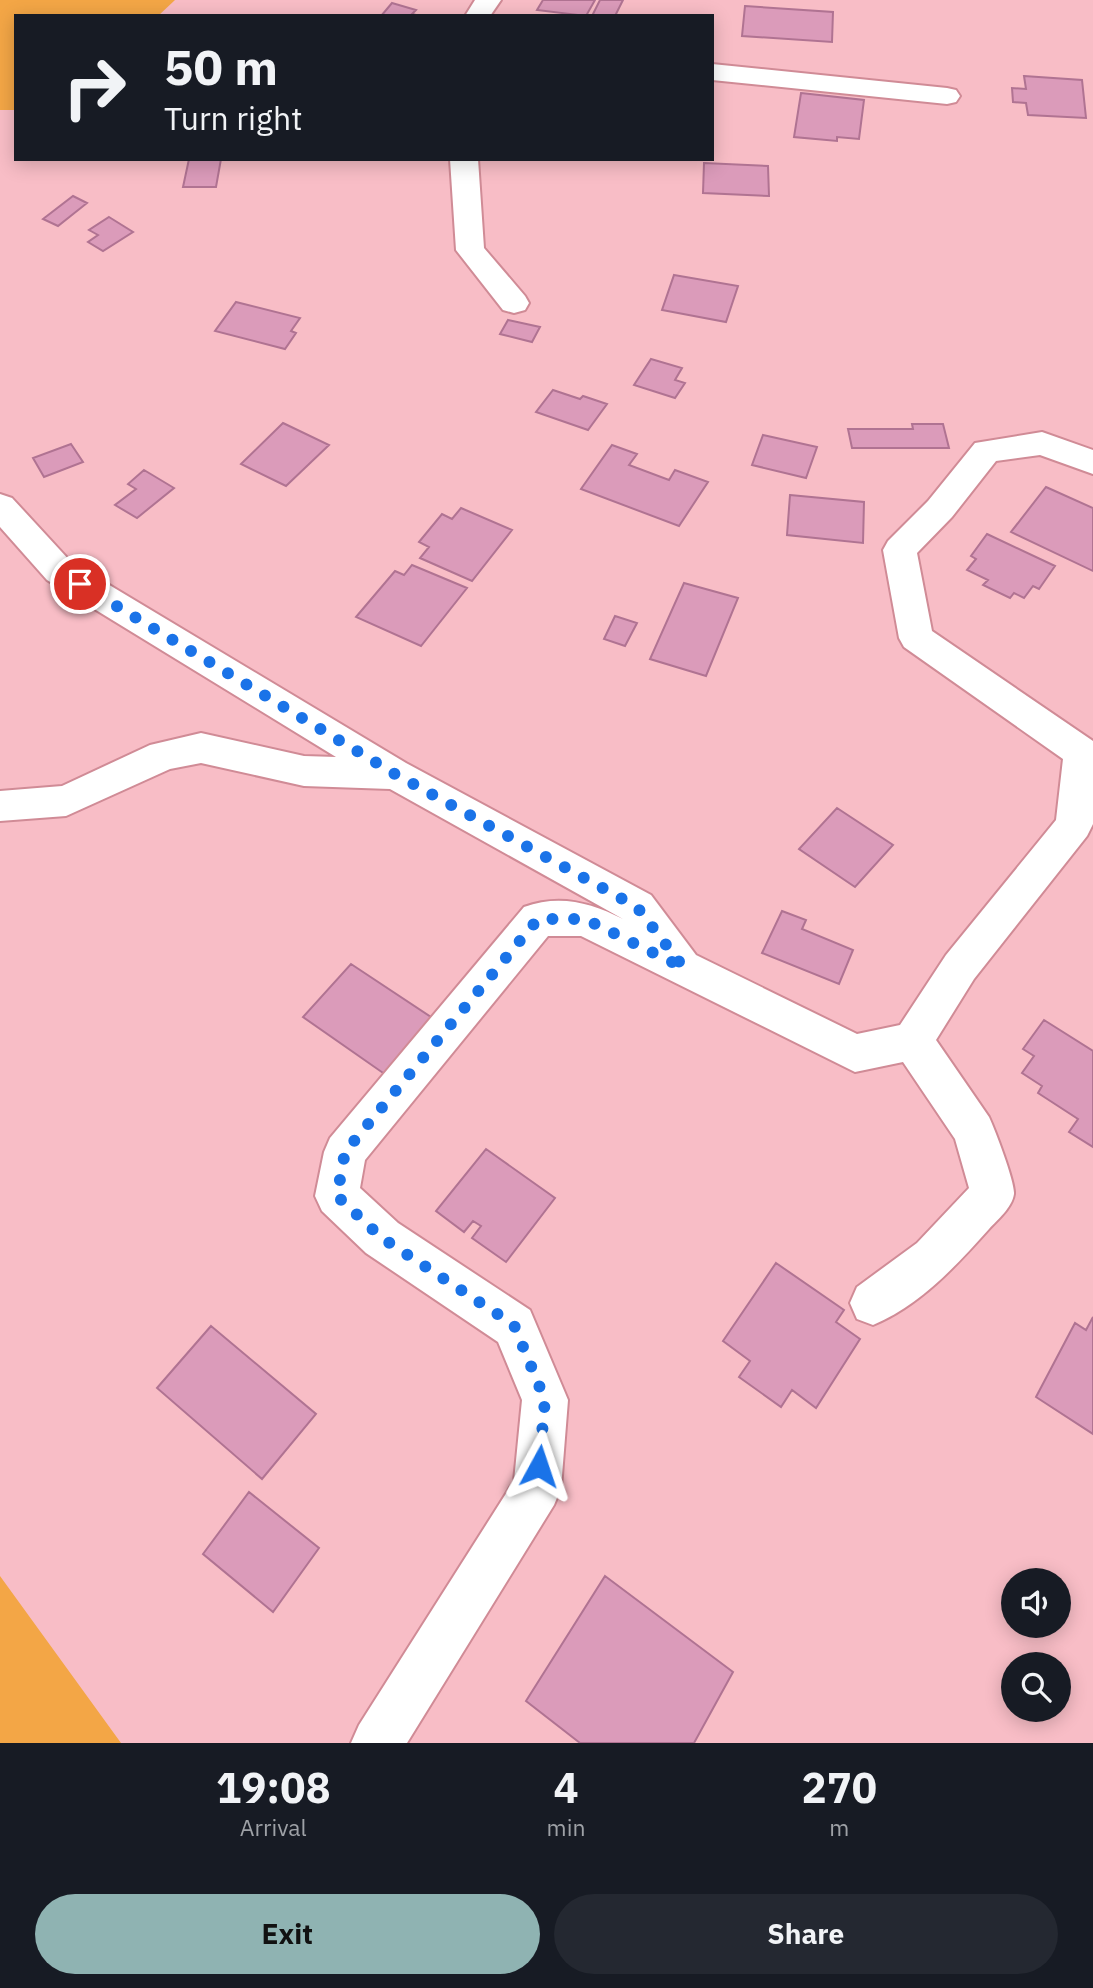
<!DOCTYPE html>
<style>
:root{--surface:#171b24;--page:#242831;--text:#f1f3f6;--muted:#9ea1a6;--accent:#8fb3b2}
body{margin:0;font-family:"IBM Plex Sans",sans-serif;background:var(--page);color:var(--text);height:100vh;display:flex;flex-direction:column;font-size:26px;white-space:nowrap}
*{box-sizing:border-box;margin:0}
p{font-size:23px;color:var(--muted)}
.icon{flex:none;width:38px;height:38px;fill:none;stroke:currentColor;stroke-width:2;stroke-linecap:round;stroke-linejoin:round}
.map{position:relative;height:1743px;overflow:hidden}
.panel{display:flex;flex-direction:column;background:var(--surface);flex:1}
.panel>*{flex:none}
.guide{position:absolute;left:14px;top:14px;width:700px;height:147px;border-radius:0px;box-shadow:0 4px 18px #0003;background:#171b24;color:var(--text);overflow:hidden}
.buttons{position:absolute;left:1001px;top:1568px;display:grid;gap:14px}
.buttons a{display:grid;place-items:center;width:70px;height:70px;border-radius:50%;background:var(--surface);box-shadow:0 4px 18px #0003;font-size:35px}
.pin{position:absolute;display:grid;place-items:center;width:60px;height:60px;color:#fff;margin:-30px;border:4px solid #fff;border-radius:50%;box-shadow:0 2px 7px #0007}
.me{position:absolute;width:77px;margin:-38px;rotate:5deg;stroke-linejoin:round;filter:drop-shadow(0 0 5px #0008)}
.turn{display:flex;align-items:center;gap:24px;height:147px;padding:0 35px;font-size:32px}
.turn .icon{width:91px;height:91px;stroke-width:2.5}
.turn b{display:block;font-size:49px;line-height:60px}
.eta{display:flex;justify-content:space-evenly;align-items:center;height:119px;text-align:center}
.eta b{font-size:42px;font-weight:700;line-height:49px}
.button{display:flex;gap:14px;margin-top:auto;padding:14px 35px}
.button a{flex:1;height:80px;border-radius:42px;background:var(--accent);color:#111;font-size:28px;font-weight:700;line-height:80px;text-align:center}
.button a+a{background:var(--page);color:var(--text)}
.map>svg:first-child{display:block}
.green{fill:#f3a646}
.building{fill:#db9bba;stroke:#b07392;stroke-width:2}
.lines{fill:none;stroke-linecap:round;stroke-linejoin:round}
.minor-casing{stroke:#d08b96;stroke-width:4}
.minor{fill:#fff;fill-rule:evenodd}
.route{stroke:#1a73e8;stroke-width:12;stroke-dasharray:0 21.6}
</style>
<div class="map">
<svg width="1093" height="1743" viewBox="0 0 1093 1743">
<rect width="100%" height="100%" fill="#f8bdc6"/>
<!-- green -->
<path class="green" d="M0,0H175L158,16H16V110H0Z
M0,1576L121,1743H0Z"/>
<!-- building -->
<path class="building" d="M543,0H595L586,16L537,10Z
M600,0H623L615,16H592Z
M392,3L416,10L412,14L420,16H381Z
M745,6L833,12L832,42L742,36Z
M1024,76L1082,80L1086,118L1028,115L1026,103L1013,102L1012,88L1026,89Z
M801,93L864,100L859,139L837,137V141L794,137Z
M189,159H221L216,187H183Z
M704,163L768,166L769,196L703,193Z
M73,196L87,203L58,226L43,219Z
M109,217L133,232L103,251L88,242L98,235L89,230Z
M674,275L738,286L726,322L662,310Z
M236,302L300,318L291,331L296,333L285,349L215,331Z
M508,320L540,327L532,342L500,334Z
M651,359L682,368L675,380L685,383L675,398L634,385Z
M553,390L580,399L583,396L607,404L588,430L536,412Z
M283,423L329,445L286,486L241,464Z
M912,424H943L949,448H852L848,429H913Z
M763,435L817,447L806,478L752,465Z
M71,444L83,462L44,477L33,458Z
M612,445L637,454L629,465L669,480L675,470L708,482L679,526L581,489Z
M144,470L174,488L137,518L115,505L136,489L128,484Z
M1046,487L1093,508V571L1011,532Z
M790,495L864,502L863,543L787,535Z
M461,508L512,530L472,581L420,558L429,547L419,542L442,514L452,519Z
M987,534L1055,566L1039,589L1033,586L1024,598L1014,593L1010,598L983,585L988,580L967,570L976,559L971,556Z
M412,565L467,588L421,646L356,617L395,571L404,575Z
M684,583L738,598L706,676L650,659Z
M615,616L637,623L625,646L604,639Z
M837,808L893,845L855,887L799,849Z
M782,911L806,920L802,929L853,950L839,984L762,953Z
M351,964L434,1019L386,1075L303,1017Z
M1044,1020L1093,1051V1147L1069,1132L1078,1119L1038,1093L1042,1086L1022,1073L1034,1056L1023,1049Z
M486,1149L555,1198L506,1262L472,1238L481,1226L473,1221L464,1232L436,1211Z
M776,1263L844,1310L836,1322L860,1339L816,1408L792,1390L781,1407L739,1377L750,1361L723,1341Z
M1093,1317V1434L1036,1397L1075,1323L1086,1330Z
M211,1326L316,1414L262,1479L157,1388Z
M249,1492L319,1548L273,1612L203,1554Z
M605,1576L733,1672L694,1743H580L526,1701Z"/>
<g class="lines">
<!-- minor casing -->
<g class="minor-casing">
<path id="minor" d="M475,0H501L490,16H465Z
M712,64L947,88L956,90L960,96L956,102L947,104L712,80Z
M450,159H478L484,248L525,296L529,303L525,310L514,313L503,310L456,250Z
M1042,432L1093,450V474L1040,455L996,461L952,517L917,553L932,631L1093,741V824L1087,836L974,979L936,1040L989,1117C995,1130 1015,1182 1014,1194C1012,1208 997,1220 989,1229C956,1266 919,1306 873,1325L857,1319L850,1303L857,1287L917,1243L969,1188L955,1139L903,1062L855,1072L581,936H548L365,1160L360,1188L398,1223L530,1310L568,1400L561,1488L554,1505L407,1743H351L359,1725L514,1481L522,1400L498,1342L366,1253L322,1211L315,1196L324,1152L330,1138L524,907C560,894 591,903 623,919L390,789L304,786L201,763L170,769L66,816L0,821V791L62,786L150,745L201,733L304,756L336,757L47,580L0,527V494L12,498L71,562L406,763L651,895L696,955L857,1034L900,1025L946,955L1056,820L1063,759L904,647L899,638L883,550L888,541L928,501L975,443Z"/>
</g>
<!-- minor -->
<use href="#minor" class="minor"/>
</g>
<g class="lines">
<!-- route -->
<path class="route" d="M80,584L395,774L637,907L684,968L585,919H538L345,1152L337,1196L382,1238L514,1325L545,1400L539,1466"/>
</g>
</svg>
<div class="buttons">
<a><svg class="icon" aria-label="sound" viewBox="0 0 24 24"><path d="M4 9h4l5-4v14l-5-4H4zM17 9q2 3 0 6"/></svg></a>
<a><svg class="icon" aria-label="search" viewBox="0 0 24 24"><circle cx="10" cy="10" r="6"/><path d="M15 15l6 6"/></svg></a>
</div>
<div class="pin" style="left:80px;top:584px;background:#d93025"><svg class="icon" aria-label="arrive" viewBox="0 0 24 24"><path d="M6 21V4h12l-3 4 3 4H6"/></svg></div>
<svg class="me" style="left:539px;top:1466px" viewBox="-20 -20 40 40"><path d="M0-17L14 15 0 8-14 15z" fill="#1a73e8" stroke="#fff" stroke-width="4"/></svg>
<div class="guide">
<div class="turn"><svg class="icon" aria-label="right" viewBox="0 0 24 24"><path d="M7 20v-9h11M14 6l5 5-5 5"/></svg><div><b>50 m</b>Turn right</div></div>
</div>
</div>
<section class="panel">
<div class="eta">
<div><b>19:08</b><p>Arrival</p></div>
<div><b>4</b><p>min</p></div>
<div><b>270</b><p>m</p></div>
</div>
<div class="button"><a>Exit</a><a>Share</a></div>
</section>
